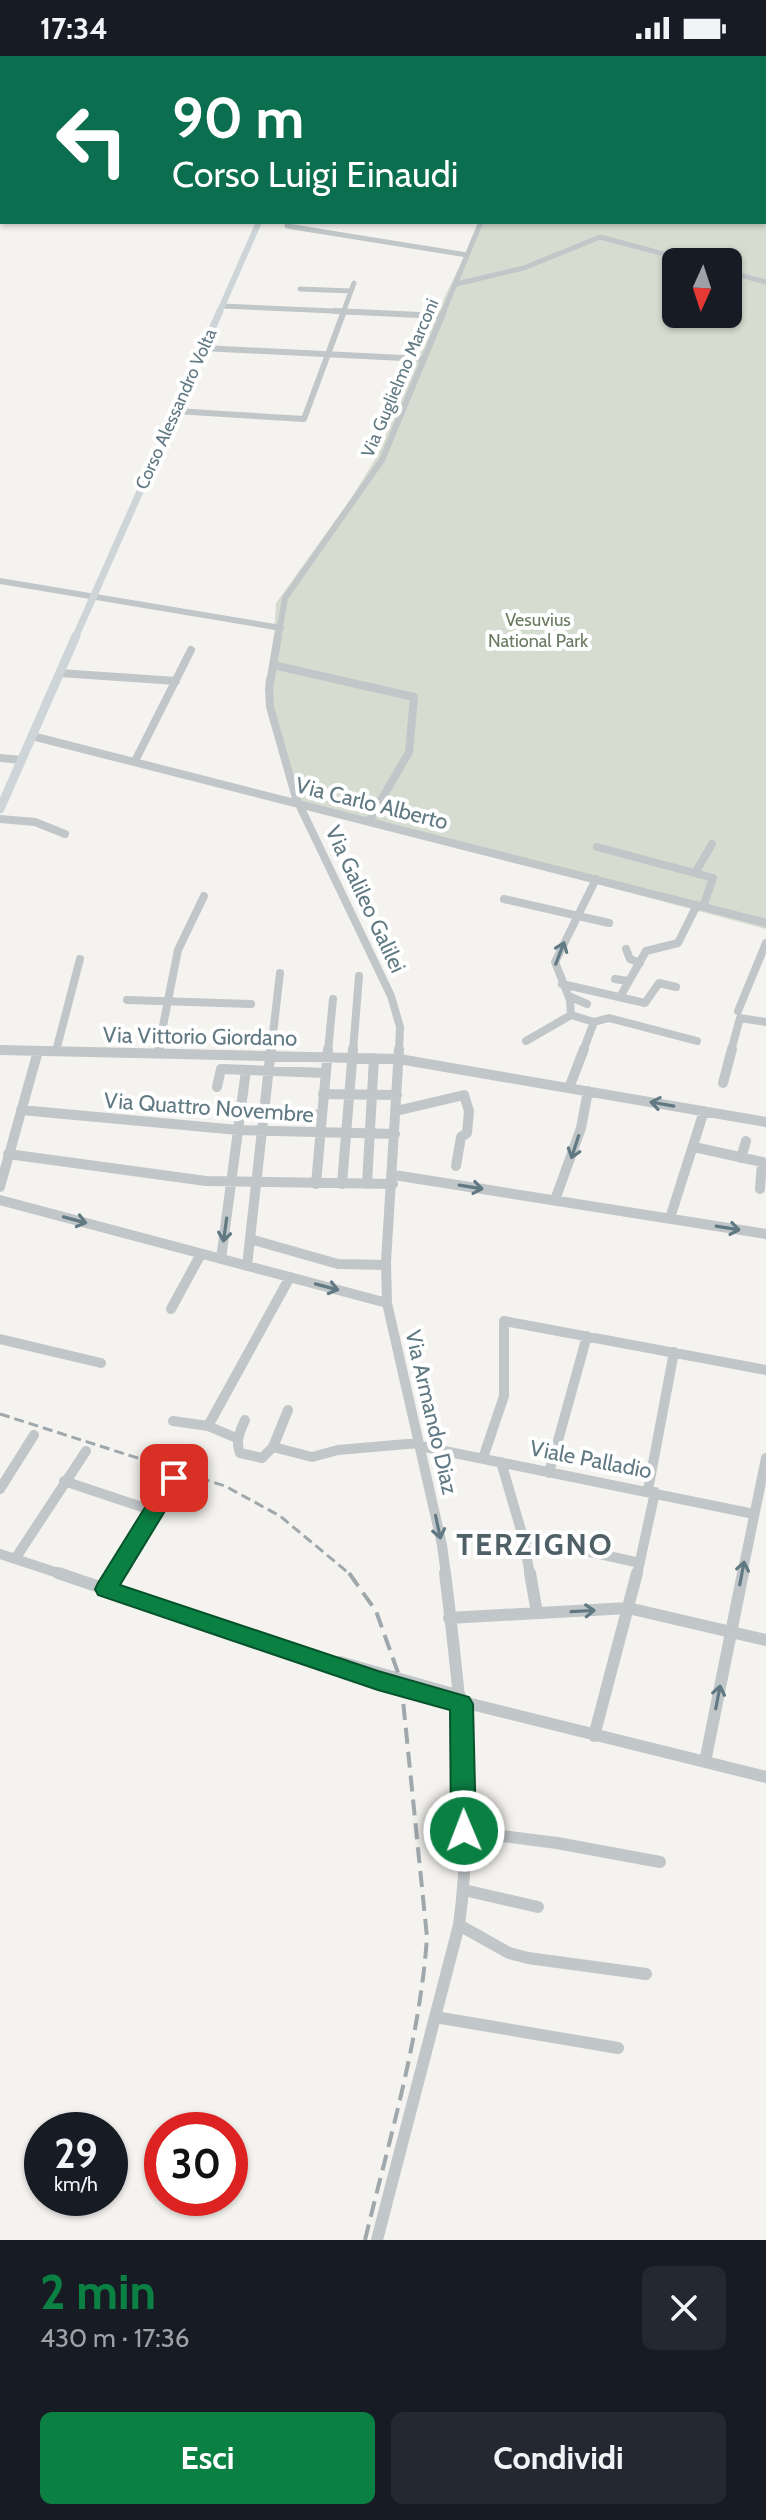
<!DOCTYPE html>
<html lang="it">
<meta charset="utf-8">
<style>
:root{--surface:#171b24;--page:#242831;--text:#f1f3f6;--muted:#9ea1a6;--accent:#0b8043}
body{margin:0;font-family:Cabin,sans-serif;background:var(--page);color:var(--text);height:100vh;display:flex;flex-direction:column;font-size:30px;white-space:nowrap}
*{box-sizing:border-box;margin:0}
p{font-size:26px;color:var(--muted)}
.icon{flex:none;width:44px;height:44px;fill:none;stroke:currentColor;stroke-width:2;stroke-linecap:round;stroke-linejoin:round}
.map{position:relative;height:2184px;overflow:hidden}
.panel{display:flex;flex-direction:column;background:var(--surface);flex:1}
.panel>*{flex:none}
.banner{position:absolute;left:0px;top:0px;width:766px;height:168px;box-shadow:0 2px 6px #0004;background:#0b6e4f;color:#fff;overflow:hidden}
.needle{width:52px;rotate:183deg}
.buttons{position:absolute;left:662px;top:192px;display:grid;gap:16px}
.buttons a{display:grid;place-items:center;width:80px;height:80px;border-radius:12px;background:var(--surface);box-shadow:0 2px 6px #0004;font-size:40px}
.speed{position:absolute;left:24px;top:2056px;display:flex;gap:16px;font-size:40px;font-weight:700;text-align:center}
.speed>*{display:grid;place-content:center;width:104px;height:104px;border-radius:50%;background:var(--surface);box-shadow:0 2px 6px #0004;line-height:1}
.speed small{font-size:20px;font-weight:400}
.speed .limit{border:12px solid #d22;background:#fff;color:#111}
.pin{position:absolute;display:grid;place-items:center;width:68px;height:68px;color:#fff;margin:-34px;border-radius:16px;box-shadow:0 4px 12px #0006}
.me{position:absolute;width:88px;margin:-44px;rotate:359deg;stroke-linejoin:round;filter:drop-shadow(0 0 6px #0008)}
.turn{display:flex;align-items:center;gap:28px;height:168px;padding:0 40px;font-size:36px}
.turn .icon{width:104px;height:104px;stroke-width:2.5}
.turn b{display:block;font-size:56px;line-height:68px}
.round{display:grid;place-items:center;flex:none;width:84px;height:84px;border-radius:12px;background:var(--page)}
.headline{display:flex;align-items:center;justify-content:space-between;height:136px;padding:0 40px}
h1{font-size:48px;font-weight:700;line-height:60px;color:var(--accent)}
.cta{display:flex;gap:16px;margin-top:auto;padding:16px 40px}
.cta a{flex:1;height:92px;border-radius:12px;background:var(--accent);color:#fff;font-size:32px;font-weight:700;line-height:92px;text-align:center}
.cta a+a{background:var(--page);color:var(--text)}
.status{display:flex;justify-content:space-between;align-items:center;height:56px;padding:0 40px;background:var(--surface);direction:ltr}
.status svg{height:22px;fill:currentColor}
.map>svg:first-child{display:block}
.green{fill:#d6dcd0;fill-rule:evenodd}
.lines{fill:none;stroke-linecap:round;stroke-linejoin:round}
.minor-far4{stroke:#c1c6c8;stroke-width:5}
.minor-far3{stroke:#c1c6c8;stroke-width:6}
.minor-far2{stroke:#c1c6c8;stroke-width:8}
.minor-far1{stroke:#c1c6c8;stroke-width:10}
.minor{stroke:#c1c6c8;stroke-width:12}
.major-far2{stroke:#cdd5d8;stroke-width:6}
.major-far1{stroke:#cdd5d8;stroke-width:7}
.major{stroke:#cdd5d8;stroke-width:9}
.rail-far1{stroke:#9fa8ac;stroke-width:3;stroke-dasharray:10 5;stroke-linecap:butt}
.rail{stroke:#9fa8ac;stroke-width:4;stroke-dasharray:16 8;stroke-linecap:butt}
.oneway{stroke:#607983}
.route{fill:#0b8043;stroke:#07532c;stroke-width:2}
.labels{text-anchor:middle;stroke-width:8;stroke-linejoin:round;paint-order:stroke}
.far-street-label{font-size:18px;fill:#607983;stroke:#fff}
.far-park-label{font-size:18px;fill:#697a60;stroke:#fff}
.street-label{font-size:22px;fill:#607983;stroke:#fff}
.district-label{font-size:30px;font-weight:bold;letter-spacing:2px;fill:#4f6067;stroke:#fff}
</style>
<div class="status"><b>17:34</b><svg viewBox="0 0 49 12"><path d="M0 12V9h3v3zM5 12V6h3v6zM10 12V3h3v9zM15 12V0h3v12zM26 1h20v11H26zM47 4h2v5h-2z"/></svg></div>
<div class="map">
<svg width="766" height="2184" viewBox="0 0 766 2184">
<rect width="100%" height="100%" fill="#f4f3ef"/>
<!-- green -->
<path class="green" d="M454,0H766V873L300,749L268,652L265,625L272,608L276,547L350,444L376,402L445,240L481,166H764V2H451ZM676,206H728V258H676Z"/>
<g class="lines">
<!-- minor-far4 -->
<path class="minor-far4" d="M401,0L404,2
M187,2L190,0
M287,170L467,199
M728,216L766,226
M456,228L524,212L600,181L694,206
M300,233L351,235
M222,250L379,257
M343,257L354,227
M443,257L481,166"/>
<!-- minor-far3 -->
<path class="minor-far3" d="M335,255L441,260
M203,292L423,303
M175,355L304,363L344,255
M0,525L281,572
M278,582L285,542L382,404L444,255"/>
<!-- minor-far2 -->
<path class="minor-far2" d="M278,580L269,633L270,651L296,742L391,940L400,971L399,995
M273,609L414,641L409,696L369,765
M60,617L176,625
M32,680L766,867
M0,702L22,704
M135,705L191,594
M0,763L35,766L65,778
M597,791L713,822L703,851
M695,817L712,788
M504,843L609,867
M626,893L630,903L640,907
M615,923L628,925
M562,928L645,947L659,927L676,931
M571,941L587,948
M620,941L646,895L678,887L697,849
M127,944L251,948
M738,955L766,887
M594,966L609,962L697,985
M526,985L571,959
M0,994L55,995
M56,995L80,903
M158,995L178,894L204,840
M271,995L280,917
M328,995L333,943
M353,995L359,920
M583,995L594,966L571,959L570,944L555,906L596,823
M731,995L740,962L766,966"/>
<!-- minor-far1 -->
<path class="minor-far1" d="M399,993L386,1206L387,1247L442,1489L446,1519
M0,994L399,1003L766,1066
M158,997L159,993
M723,1027L732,993
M217,1031L221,1013L325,1017
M569,1032L584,993
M323,1038L397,1039
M21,1054L238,1074L395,1078
M396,1055L464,1039L469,1055L467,1077L461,1081L456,1110
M264,1056L322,1059
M694,1091L762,1106L760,1133
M8,1098L206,1125L393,1128
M741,1102L746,1085
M394,1119L766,1178
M316,1128L328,993
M342,1128L353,993
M367,1128L374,1002
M0,1131L38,995
M0,1144L387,1247
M555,1144L581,1072L588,1035
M670,1162L704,1055
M250,1183L338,1208L386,1209
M221,1203L246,1014
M247,1210L271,993
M171,1253L201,1198
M0,1283L101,1307
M245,1364C240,1375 235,1385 240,1397L262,1402L273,1391L312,1401L338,1394L419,1387
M173,1365L208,1370
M234,1381L208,1370L290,1221
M420,1390L754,1458
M273,1391L288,1354
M483,1402L504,1340V1265L766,1314
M501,1406L523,1481L530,1519
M549,1417L587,1280
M64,1425L154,1455
M0,1433L34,1379
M648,1434L674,1296
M523,1481L640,1507
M0,1498L64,1519
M15,1503L86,1395
M114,1519L174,1422
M637,1519L655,1436
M742,1519L766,1402"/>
<!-- minor -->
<path class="minor" d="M58,1517L378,1625L766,1721
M530,1517L537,1557
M106,1533L116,1517
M449,1562L628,1552L766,1584
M340,1606L460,1640
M594,1680L637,1517
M705,1706L743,1517
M464,1775L557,1787L660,1806
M464,1834L538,1851
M459,1869L509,1897L528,1902L646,1918
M435,1961L618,1992
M377,2184L459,1869C475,1755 459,1632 445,1517"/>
<!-- major-far2 -->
<path class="major-far2" d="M219,257L259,166"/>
<!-- major-far1 -->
<path class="major-far1" d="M75,582L220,255"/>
<!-- major -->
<path class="major" d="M0,753L76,580"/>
<!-- rail-far1 -->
<path class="rail-far1" d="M0,1358L225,1430L280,1460L351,1519"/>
<!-- rail -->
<path class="rail" d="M349,1517L376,1555L401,1625L427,1881C420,1983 389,2084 365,2184"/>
</g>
<!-- one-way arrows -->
<defs><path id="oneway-shaft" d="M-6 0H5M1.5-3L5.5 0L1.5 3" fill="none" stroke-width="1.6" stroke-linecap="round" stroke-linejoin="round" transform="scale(2)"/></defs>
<g class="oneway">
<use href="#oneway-shaft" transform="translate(560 897) rotate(-69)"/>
<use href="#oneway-shaft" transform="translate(662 1048) rotate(-170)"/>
<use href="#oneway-shaft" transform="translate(575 1091) rotate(108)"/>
<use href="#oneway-shaft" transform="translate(471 1131) rotate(9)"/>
<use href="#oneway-shaft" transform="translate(75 1164) rotate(15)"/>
<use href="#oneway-shaft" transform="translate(728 1172) rotate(9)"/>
<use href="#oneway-shaft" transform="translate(225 1174) rotate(98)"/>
<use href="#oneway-shaft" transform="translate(327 1231) rotate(15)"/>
<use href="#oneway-shaft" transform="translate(438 1471) rotate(78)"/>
<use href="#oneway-shaft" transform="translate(742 1517) rotate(-79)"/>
<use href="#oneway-shaft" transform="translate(583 1555) rotate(-3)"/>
<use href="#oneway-shaft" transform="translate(718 1641) rotate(-79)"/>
</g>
<!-- route -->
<path class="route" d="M174,1414L181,1416L185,1422L120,1529L378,1615L469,1641L473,1648L476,1775L472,1783L464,1786L455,1783L451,1775L450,1654L378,1634L98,1539L95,1533L98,1527L167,1416Z"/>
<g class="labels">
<!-- far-street labels -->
<g class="far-street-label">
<text transform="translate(400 322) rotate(-67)" y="6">Via Guglielmo Marconi</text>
<text transform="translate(176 353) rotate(-66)" y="6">Corso Alessandro Volta</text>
</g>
<!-- far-park labels -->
<g class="far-park-label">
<text x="538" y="570">Vesuvius<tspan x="538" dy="21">National Park</tspan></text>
</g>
<!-- street labels -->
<g class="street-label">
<text transform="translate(372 747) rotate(14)" y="8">Via Carlo Alberto</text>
<text transform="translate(366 843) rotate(65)" y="8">Via Galileo Galilei</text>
<text transform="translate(200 980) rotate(1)" y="8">Via Vittorio Giordano</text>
<text transform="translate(209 1051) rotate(4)" y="8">Via Quattro Novembre</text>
<text transform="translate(432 1356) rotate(77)" y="8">Via Armando Diaz</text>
<text transform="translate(591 1403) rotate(11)" y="8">Viale Palladio</text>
</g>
<!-- district labels -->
<g class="district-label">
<text x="535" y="1499">TERZIGNO</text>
</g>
</g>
</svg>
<div class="buttons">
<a><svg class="needle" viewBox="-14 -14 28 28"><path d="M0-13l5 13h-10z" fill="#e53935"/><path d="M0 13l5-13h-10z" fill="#9ea1a6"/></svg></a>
</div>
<div class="speed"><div>29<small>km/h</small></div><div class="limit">30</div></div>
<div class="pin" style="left:174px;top:1422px;background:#d93025"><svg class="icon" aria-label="arrive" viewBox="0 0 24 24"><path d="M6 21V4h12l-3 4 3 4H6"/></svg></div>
<svg class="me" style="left:464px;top:1775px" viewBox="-20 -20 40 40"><circle r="17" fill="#0b8043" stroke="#fff" stroke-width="3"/><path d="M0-11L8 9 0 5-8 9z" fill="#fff"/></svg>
<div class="banner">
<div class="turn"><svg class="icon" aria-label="left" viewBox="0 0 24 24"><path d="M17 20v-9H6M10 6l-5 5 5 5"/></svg><div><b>90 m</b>Corso Luigi Einaudi</div></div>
</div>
</div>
<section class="panel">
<div class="headline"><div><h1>2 min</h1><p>430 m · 17:36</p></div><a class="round"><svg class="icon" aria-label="close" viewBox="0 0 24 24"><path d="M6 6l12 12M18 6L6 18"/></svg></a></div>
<div class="cta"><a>Esci</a><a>Condividi</a></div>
</section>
